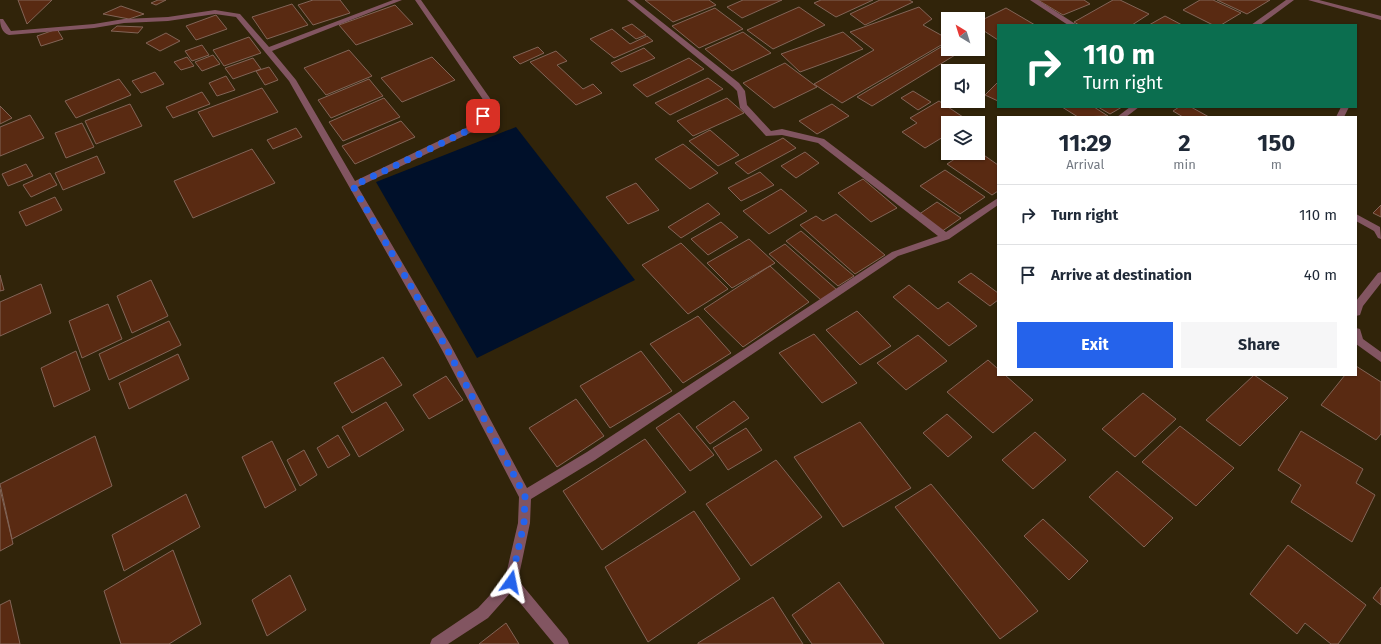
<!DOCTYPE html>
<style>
:root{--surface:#fff;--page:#f6f6f7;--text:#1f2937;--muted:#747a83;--line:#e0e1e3;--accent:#2563eb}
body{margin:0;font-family:"Fira Sans",sans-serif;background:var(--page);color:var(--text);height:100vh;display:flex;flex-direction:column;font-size:15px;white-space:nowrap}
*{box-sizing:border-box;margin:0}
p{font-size:13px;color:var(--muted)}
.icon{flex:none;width:22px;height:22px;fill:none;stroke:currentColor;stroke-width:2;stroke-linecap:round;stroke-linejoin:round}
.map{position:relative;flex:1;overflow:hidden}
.sheet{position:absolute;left:997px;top:116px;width:360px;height:260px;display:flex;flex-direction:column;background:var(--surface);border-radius:0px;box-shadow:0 1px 3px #0004}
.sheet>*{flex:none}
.banner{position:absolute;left:997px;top:24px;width:360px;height:84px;border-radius:0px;box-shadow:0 1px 3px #0004;background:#0b6e4f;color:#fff;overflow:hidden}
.needle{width:26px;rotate:322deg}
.fabs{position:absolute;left:941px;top:12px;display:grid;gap:8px}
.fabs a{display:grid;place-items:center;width:44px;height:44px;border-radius:0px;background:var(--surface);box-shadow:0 1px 3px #0004;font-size:20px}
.pin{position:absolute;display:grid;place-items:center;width:34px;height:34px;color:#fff;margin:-17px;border-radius:8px;box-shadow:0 2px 6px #0006}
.me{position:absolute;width:44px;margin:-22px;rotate:12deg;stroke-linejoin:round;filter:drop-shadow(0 0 3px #0008)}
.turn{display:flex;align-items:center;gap:14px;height:84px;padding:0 20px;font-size:18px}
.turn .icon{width:52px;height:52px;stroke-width:2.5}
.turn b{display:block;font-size:28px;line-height:34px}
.eta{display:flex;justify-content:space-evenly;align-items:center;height:68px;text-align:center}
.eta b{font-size:24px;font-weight:700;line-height:28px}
.primary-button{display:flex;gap:8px;margin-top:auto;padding:8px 20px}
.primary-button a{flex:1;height:46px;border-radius:0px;background:var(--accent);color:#fff;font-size:16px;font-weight:700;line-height:46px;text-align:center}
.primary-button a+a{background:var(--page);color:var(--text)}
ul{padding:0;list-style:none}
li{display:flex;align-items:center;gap:12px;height:60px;padding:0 20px;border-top:1px solid var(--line)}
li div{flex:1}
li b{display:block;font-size:15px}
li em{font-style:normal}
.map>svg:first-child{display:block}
.water{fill:#00102a}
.building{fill:#592a12;stroke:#826457}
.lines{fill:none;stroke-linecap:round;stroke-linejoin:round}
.minor{fill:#825561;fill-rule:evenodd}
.route{stroke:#2563eb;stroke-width:7;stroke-dasharray:0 12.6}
</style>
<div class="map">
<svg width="1381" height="644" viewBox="0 0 1381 644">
<rect width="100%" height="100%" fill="#31240a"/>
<!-- water -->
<path class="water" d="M516,127L635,280L477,358L376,182Z"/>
<!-- building -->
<path class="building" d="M18,0H52L27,24Z
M158,0H166L156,5L151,3Z
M313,0H340L350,13L313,25L298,5Z
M645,0H709L716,5L673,22Z
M743,0H782L742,18L727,7Z
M821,0H873L836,17L814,3Z
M880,0H909L913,2L865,25L850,14Z
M1038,0H1084L1090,4L1063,15Z
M1113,0H1120L1149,14L1132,25H1079L1074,22Z
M1200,0H1213L1241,13L1221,25H1213L1183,10Z
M1217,0H1270L1247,14Z
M292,4L308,25L267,39L252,17Z
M395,5L413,24L356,45L339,25Z
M121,6L144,14L129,19L103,14Z
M799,7L825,25L773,49L747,30Z
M919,7L932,19L923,25L948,39V41L842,103L814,84L874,50L850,32Z
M715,8L743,29L699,48L672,26Z
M1006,8L1035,25H998V40L978,27V22Z
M216,15L227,29L196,40L186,26Z
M1165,16L1182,25H1149Z
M632,24L646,35L636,39L622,28Z
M117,26L143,27L138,33L111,31Z
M57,29L63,39L41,46L37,36Z
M612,29L630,44L647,36L653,41L614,58L590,39Z
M743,32L771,53L732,71L705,49Z
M843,32L863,49L800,72L781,54Z
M166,33L180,41L160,51L146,43Z
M249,37L261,53L224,66L213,50Z
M946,44L948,49H954L960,52L872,106L857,97Z
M202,45L209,55L192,61L185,51Z
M538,47L544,53L520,64L513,57Z
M644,48L655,58L621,72L611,63Z
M349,50L372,76L326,95L304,68Z
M556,51L567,61L557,65L583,89L593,84L602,93L576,105L530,62Z
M213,55L220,64L202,71L195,62Z
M187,57L194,66L181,70L174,62Z
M432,57L455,80L402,102L381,78Z
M253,58L261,69L233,79L225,68Z
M689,58L704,69L647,97L633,85Z
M785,63L817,87L774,108L743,83Z
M269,67L278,80L265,85L256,71Z
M155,72L164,84L141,93L132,81Z
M226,76L235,90L217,96L209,83Z
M708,78L723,89L670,115L655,103Z
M119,79L131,95L76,118L65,101Z
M369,79L383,96L331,118L318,100Z
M998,82V101L985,95Z
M262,88L278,112L213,137L198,112Z
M913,91L931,102L918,110L901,98Z
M202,92L210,104L173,118L166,107Z
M384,98L400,117L343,141L329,122Z
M727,98L744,113L693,136L677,121Z
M939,101L969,121L966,123H948V134L925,148L902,132L917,123L910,118Z
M130,104L142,126L96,144L85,121Z
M832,104L849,116L817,134L799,121Z
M0,106L12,118L0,124Z
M1062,107H1094L1108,116L1078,117Z
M1098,107H1122L1110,114Z
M1179,107H1191L1209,117H1183L1173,111Z
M30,115L44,138L0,156V127Z
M401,121L415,137L355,164L342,146Z
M82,123L94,147L66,158L55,133Z
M296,128L302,137L273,149L267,140Z
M710,130L739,155L718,166L689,141Z
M783,138L796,148L748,174L735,163Z
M683,144L718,173L690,189L655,159Z
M252,149L275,183L193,218L174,181Z
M978,151L998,165V191L992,195L947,164L964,153H978Z
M805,152L819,163L796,178L781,166Z
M97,156L105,173L63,190L55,173Z
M26,164L33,176L8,186L2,174Z
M945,170L985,197L960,214L920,186Z
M760,172L774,185L741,201L728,188Z
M50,173L57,185L31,197L23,185Z
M863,179L897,208L871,222L838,193Z
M636,183L659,210L628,224L606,197Z
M781,189L807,211L769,234L743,211Z
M55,197L62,210L26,226L19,212Z
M937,202L961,218L941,232L918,215Z
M708,203L720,214L681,238L668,227Z
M1381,205V217L1373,213Z
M836,214L885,255L855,274L800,225L816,216L823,221Z
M721,222L738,237L708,255L691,239Z
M801,231L854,276L838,286L786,241Z
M749,239L775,263L732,288L707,263Z
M681,243L728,289L688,314L642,265Z
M785,244L837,290L821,300L769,254Z
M770,266L809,302L743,347L704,309Z
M971,273L998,293V300L990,306L958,282Z
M0,275L4,290L0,291Z
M151,280L168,316L132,333L117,296Z
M41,284L51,313L0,336V302Z
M909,285L938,309L948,302L977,326L949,346L893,297Z
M108,304L122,339L82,358L69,321Z
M857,311L891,346L860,365L826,330Z
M698,316L731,353L683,383L650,344Z
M169,321L181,345L109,380L99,354Z
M814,334L857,383L822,403L779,353Z
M918,335L947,361L906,390L877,363Z
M76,351L90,390L54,407L41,368Z
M641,351L672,391L610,428L580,386Z
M178,354L189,379L129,409L119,383Z
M383,357L402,385L352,413L334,383Z
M988,360L998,369V375H1005L1033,400L993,433L947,392Z
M1356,366L1381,382V434L1376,440L1321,405L1345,375H1356Z
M1254,375L1288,398L1240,446L1206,420Z
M446,376L463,400L429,419L413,395Z
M1143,393L1176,419L1135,457L1102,429Z
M576,399L604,436L557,467L529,428Z
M734,401L749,418L710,444L696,427Z
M386,402L404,430L359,457L342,427Z
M679,413L714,455L690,471L656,428Z
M947,414L972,437L948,457L923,433Z
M860,422L911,488L843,527L794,457Z
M1180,426L1234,468L1196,506L1142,462Z
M746,428L762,450L728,470L713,448Z
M1301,431L1363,469L1356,483L1375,495L1352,542L1291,502L1301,485L1278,470Z
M1035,432L1066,460L1033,489L1002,460Z
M338,435L350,455L328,468L317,448Z
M95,436L112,486L12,539L0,484Z
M645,439L686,492L602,550L563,491Z
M272,441L296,490L265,508L242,457Z
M304,450L317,475L300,486L287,460Z
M776,460L822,517L751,566L706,504Z
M1117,471L1173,518L1144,547L1089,497Z
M931,484L1038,611L1000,639L895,507Z
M0,489L13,544L0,551Z
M186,494L200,527L124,571L112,535Z
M694,511L740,579L648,642L605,567Z
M1043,519L1088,561L1069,580L1024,536Z
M1288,545L1366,605L1338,644H1331L1305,623L1297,634L1250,594Z
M173,550L201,624L169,644H121L104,591Z
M290,575L306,610L267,636L252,600Z
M839,582L884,644H812L792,615Z
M1381,587V605L1373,598Z
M773,597L803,644H698V643Z
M10,600L20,644H0V605Z
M506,623L519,644H479Z"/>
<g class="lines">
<!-- minor -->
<path class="minor" d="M393,0H402L272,51L296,80L355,181L468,127L480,114L486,104L415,0H421L494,104L486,118L474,131L358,187L450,344L527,488L587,452L892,252L938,236L818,143L782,135L766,136L740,108L737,91L733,87L627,0H634L739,83L745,91L747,105L771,131L782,129L824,139L946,232L998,198V205L949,239L898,256L595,460L531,499L530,523L518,580L567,639L569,644H554L511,592L488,618L448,644H430L432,639L478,608L505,579L518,523L519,497L442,350L289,81L236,17L215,14L168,21L124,23L94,28L9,35C2,33 0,25 0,19H3L11,31L94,24L124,19L168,17L215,10L240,14L269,47Z
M1030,0H1038L1077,25H1068Z
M1286,0H1294L1260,25H1251Z
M1308,0H1319L1381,16V20Z
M1130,107H1139L1126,117H1117Z
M1341,107H1349L1344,117H1336Z
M1356,214L1380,227L1381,239L1378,238L1374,231L1356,221Z
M1381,272V283L1363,306L1360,315L1356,316V301L1378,273Z
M1356,328L1360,329L1363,339L1381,352V362L1356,344Z"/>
</g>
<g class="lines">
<!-- route -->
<path class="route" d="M483,116L471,129L353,186L446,347L525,496L524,523L511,582"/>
</g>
</svg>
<div class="fabs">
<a><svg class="needle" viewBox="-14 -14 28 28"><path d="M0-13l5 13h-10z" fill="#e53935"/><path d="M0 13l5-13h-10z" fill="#747a83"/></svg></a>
<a><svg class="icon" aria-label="sound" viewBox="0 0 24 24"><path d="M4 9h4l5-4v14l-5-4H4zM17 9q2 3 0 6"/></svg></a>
<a><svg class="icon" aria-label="layers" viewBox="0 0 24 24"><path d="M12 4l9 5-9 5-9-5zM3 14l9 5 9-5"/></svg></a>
</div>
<div class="pin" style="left:483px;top:116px;background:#d93025"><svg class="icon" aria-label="arrive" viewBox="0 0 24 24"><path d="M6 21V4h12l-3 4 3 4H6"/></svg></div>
<svg class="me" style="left:511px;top:582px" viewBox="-20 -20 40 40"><path d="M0-17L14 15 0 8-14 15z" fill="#2563eb" stroke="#fff" stroke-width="4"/></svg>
<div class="banner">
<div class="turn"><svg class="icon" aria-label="right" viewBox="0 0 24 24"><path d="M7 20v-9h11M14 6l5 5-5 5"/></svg><div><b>110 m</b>Turn right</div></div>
</div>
<section class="sheet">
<div class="eta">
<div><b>11:29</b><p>Arrival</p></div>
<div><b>2</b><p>min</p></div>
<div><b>150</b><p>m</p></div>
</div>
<ul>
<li><svg class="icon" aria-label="right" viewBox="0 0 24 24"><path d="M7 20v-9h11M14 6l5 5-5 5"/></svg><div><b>Turn right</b></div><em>110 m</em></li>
<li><svg class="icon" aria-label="arrive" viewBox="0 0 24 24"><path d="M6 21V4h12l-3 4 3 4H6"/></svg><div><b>Arrive at destination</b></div><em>40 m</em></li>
</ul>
<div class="primary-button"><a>Exit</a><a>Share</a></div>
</section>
</div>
